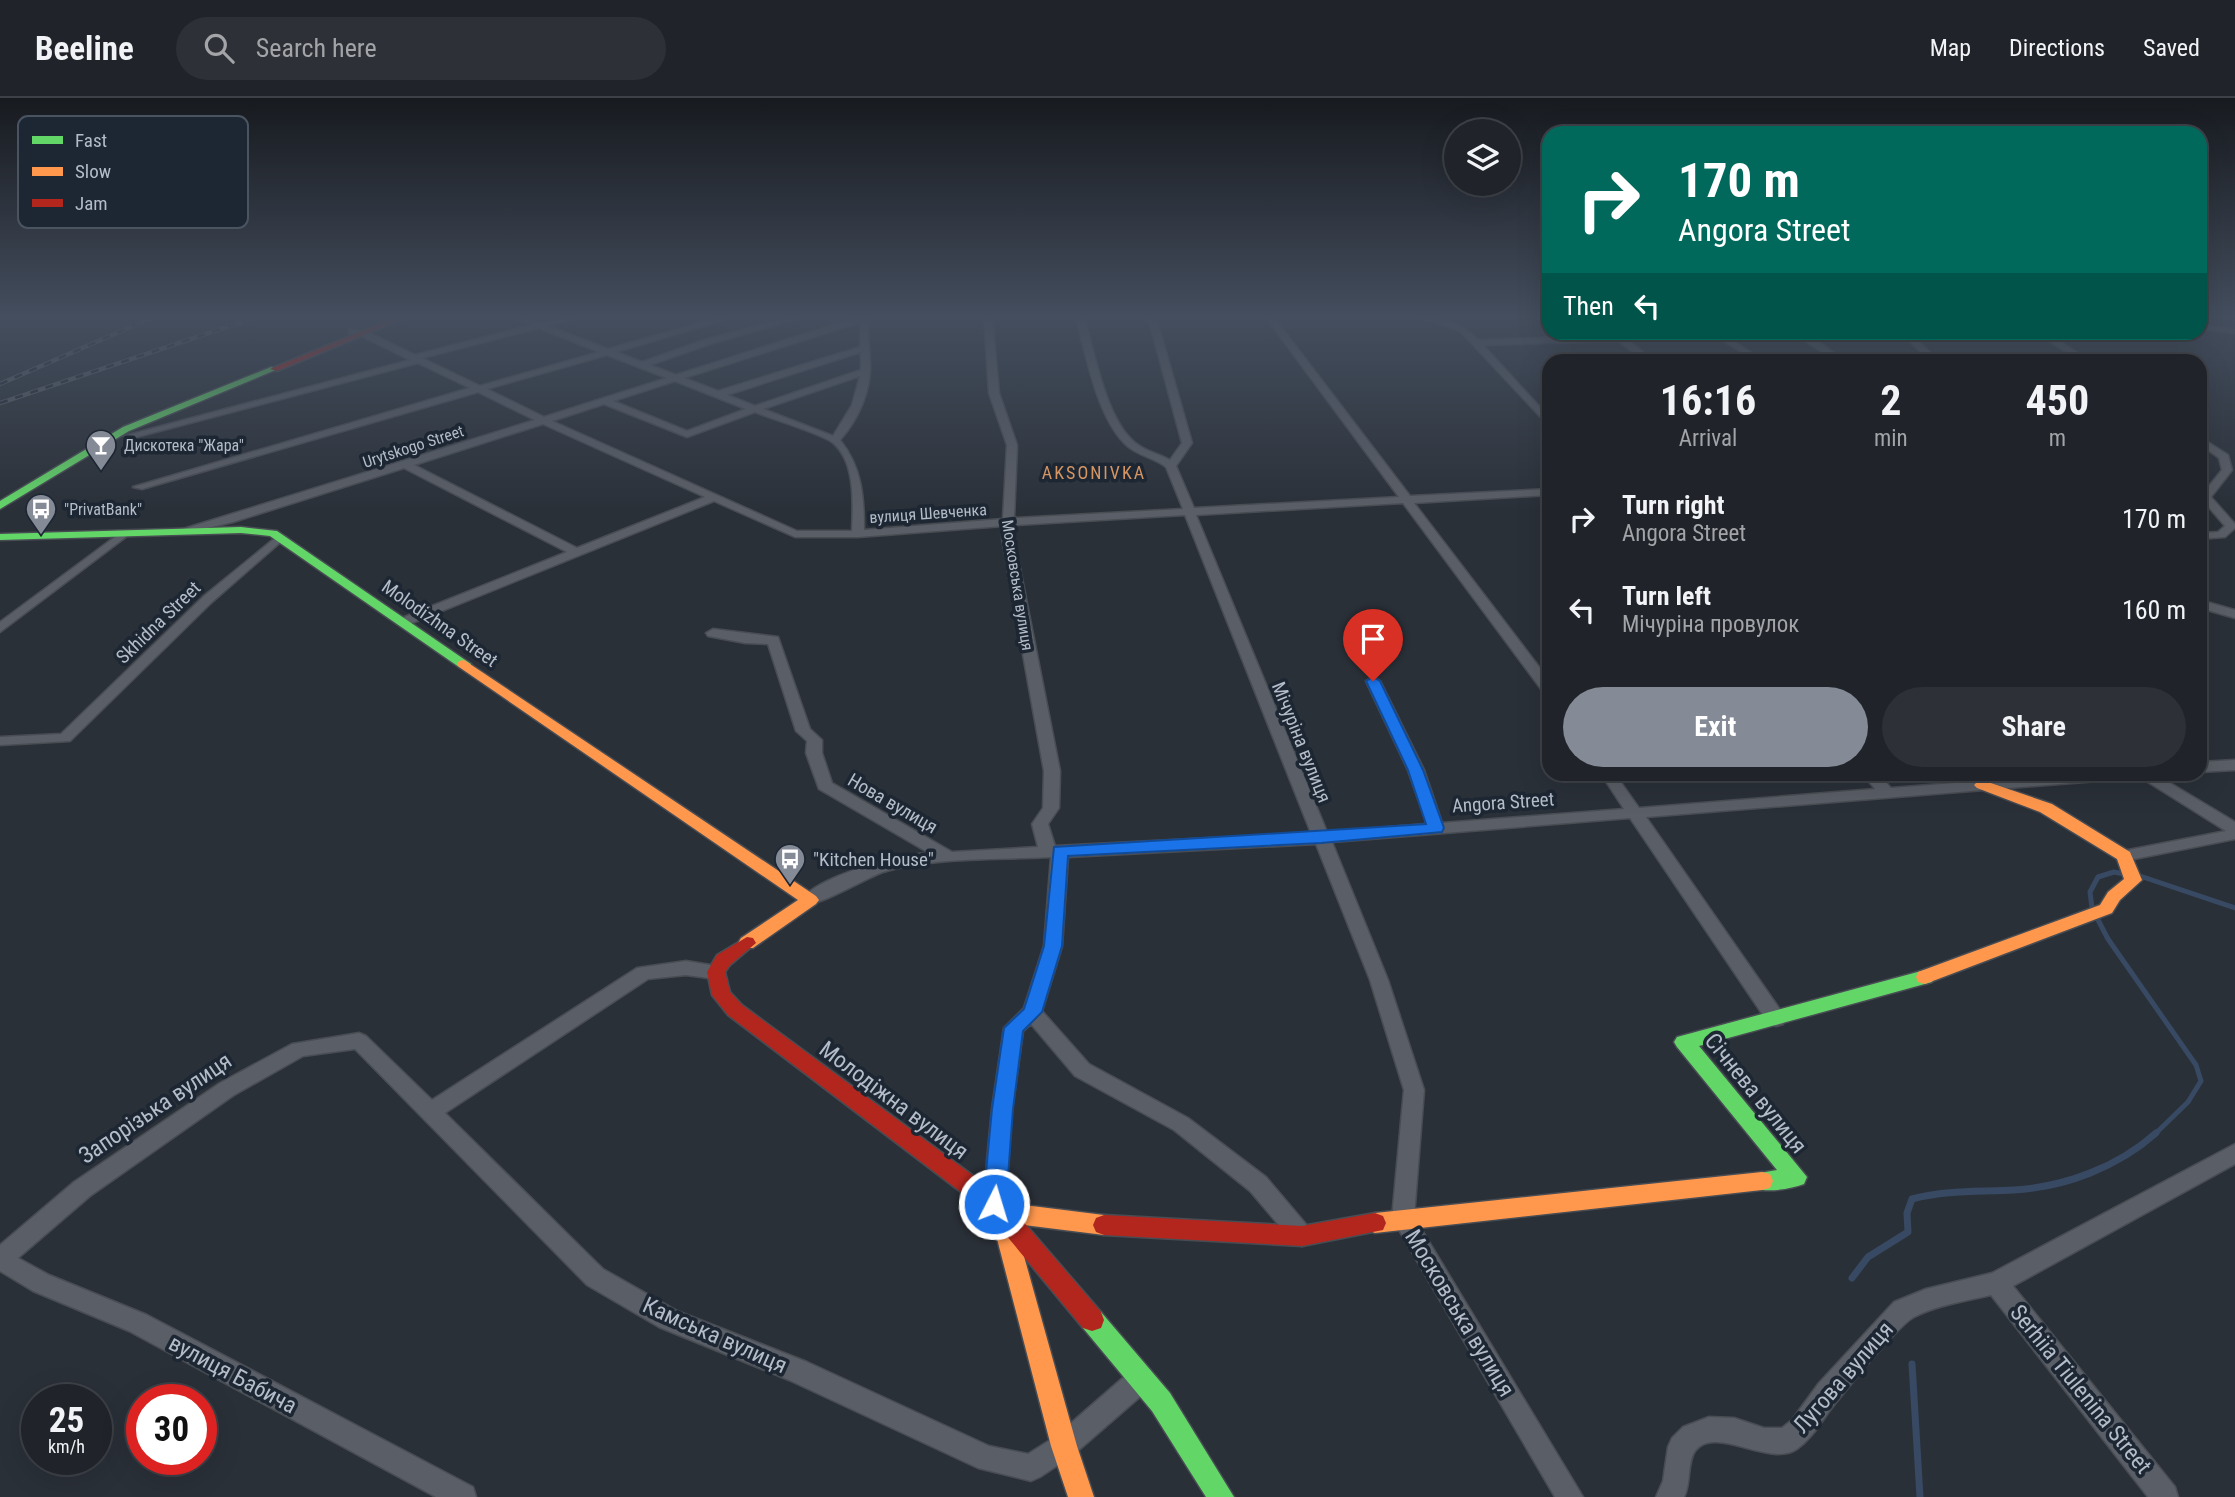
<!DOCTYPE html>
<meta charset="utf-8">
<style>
:root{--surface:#20242a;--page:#2d3036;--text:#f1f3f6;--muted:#a2a4a8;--line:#3d4147;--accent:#848b96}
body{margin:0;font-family:"Roboto Condensed",sans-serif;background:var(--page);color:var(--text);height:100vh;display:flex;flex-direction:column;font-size:26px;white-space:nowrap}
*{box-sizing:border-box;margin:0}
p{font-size:23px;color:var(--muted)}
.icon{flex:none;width:38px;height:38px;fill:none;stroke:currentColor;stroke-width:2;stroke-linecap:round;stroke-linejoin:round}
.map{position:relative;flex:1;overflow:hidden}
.panel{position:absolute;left:1542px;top:256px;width:665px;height:427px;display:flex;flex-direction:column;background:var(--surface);border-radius:21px;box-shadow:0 7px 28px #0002,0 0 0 2px var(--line)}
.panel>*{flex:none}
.hud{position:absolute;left:1542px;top:28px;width:665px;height:214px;border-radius:21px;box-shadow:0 7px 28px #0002,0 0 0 2px var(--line);background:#00695c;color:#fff;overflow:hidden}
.controls{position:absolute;left:1444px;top:21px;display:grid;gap:14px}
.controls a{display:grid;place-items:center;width:77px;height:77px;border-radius:50%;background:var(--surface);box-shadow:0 7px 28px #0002,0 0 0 2px var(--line);font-size:35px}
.speed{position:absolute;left:21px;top:1286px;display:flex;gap:14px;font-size:35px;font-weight:700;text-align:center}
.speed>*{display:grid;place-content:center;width:91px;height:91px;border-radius:50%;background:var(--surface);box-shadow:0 7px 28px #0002,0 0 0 2px var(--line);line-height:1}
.speed small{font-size:18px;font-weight:400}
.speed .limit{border:10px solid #d22;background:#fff;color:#111}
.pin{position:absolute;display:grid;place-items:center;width:60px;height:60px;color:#fff;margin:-72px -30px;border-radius:50% 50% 50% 0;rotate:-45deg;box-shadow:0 0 7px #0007}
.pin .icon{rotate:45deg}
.me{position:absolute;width:77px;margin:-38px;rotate:5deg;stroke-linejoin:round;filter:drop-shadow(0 0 5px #0008)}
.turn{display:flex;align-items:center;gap:24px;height:147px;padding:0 21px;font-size:32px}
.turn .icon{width:91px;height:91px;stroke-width:2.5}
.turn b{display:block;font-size:49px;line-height:60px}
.then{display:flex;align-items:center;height:66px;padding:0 21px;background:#0003;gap:14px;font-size:26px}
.eta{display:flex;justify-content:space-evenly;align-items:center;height:119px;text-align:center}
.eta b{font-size:42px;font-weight:700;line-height:49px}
.action{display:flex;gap:14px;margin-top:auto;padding:14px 21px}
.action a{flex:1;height:80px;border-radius:42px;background:var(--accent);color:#fff;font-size:28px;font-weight:700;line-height:80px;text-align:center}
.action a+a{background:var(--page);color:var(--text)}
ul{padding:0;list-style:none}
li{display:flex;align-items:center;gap:21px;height:91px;padding:0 21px}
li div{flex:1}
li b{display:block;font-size:26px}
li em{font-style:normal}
header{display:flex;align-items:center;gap:42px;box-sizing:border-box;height:98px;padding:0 35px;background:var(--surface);border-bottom:2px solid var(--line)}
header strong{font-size:33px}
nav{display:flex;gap:38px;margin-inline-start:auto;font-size:24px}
.search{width:490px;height:63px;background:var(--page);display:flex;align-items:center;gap:18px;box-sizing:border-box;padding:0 24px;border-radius:38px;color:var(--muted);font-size:26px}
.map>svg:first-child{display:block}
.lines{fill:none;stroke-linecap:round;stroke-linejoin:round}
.stream-far1{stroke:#384963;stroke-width:5}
.stream{stroke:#384963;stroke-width:7}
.street-casing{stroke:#484c53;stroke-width:3}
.fast-casing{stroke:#484c53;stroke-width:3}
.slow-casing{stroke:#484c53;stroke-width:3}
.jam-casing{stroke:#484c53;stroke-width:3}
.street{fill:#5a5e66;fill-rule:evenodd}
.fast{fill:#63d668;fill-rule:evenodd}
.slow{fill:#ff974d;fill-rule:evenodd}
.jam{fill:#b3261e;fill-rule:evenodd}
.rail-casing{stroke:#595d64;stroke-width:4.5}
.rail{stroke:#1d2633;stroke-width:2.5;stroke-dasharray:8;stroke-linecap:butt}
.route{fill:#1a73e8;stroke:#114b97;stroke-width:2}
.labels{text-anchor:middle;stroke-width:7;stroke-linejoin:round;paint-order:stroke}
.far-poi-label{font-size:16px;fill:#b4bcc9;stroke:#1d2633;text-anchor:start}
.far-street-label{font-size:16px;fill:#b4bcc9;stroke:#1d2633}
.far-neighbourhood-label{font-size:18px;letter-spacing:2px;fill:#d59563;stroke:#1d2633}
.street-label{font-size:19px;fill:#b4bcc9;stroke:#1d2633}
.poi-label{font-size:19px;fill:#b4bcc9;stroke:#1d2633;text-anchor:start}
.near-street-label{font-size:23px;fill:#b4bcc9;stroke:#1d2633}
.key{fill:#1d2633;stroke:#4a5360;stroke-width:2}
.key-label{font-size:19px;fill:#b4bcc9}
</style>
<header>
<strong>Beeline</strong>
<div class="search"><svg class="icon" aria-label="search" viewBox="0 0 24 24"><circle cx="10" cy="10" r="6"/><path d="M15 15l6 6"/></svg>Search here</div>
<nav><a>Map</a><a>Directions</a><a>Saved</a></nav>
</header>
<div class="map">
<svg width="2235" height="1399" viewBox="0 0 2235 1399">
<rect width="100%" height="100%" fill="#2a3038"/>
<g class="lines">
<!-- stream-far1 -->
<path class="stream-far1" d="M2140,778L2235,810
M2092,810L2090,794L2098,779L2114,774L2124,776
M2096,818L2108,841L2196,967L2201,983L2188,1004L2154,1037"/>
<!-- stream -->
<path class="stream" d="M1852,1180L1868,1159L1908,1134L1907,1115L1912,1101C1946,1092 1979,1094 2014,1092C2065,1089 2118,1069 2156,1035
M1912,1266L1920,1399"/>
<!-- street casing -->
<g class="street-casing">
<path id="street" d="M509,217C521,217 532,225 543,224C557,223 569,217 583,217L548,228L608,251L728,217H740L616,254L642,264L704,242L797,217H810L710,246L650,267L676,277L863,217H871C865,234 870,249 870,266C871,293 858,322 840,342C862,370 864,398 864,432L1003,421L1007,347L989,295L984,217H992L999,295L1017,347L1014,420L1183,411L1166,369C1153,359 1135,357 1124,345C1096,316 1086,255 1075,217H1083C1095,253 1104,314 1131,341C1141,352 1157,355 1170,362L1182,345L1150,226L1143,217H1151L1158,226L1192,345L1176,368L1194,410L1399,399L1264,217H1272L1410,398L1549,391V397L1414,405L1549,582V596L1544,595L1403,405L1196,417L1327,734L1427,726L1408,672L1366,583L1373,579L1380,583L1424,672L1442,725L1624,711L1601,676H1615L1639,710L1875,691L1863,676H1878L1891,690L2070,676H2130L2122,681L1646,719L1783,916L1786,921L1783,926L1776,928L1769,926L1630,720L1332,744L1388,882L1424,992L1414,1119L1583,1399H1555L1392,1120L1404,992L1370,882L1316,746L1068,759L1062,848L1042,913L1089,966L1188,1020L1266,1079L1310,1131L1313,1138L1310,1145L1302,1148L1294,1145L1250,1093L1174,1032L1075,978L1031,926L1023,933L1012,1011L1005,1106L1002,1113L994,1116L986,1113L983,1106L992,1011L1004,930L1024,910L1044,848L1051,759C1000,762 932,759 883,774C866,780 816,810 804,806L801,802C818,778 900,756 929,755L819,691L806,655L807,643L796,633L768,546L745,545L708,538L706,535L713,531L778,539L810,631L822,642V655L832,685L952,754L1038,749L1032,726L1043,710L1044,673L1002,440L1003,428L858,439H795L714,403L402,529L396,525L397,522L567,454L404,370L233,424L186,435L180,432L535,322L478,294L142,391L133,389L470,290L418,265L133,340L124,338L410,262L362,238L349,235V231L368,234L415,257L531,227ZM861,224L860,249L718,293L684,280ZM539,230L599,254L480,288L422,260ZM861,254V272L755,308L727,297ZM607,257L667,280L544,319L487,291ZM860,278L852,307L833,338L763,311ZM675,283L746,311L687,333L613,303ZM604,306L687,339L755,314C772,321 819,335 832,344C856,363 853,406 852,433H797L552,323ZM543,326L705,399L577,450L414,367ZM1185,417L1311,735L1055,748L1048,726L1059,710L1060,673L1014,440V427Z
M1405,217C1432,216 1459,222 1478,242L1713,234H1805L1844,262H1835L1795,237L1727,239L1763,262H1754L1717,239L1628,242L1653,262H1644L1618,243L1483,247L1549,319V328L1462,235L1440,225Z
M2200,227L2235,231V235L2200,231Z
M1900,234H1909L1938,262H1929Z
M2035,234H2046L2088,262H2079Z
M2200,339L2228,357L2232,372L2211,399L2235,426V430L2225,439L2200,441V435L2218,434L2225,428L2200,399L2222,372L2219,360L2200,346Z
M123,433L129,436L127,438L0,534V524Z
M280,436L286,439L284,441L212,504L70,643L0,647V639L61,636L204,498Z
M2200,502L2235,512V520L2200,510Z
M2235,662V672L2200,674V664Z
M2138,676H2155L2235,724V741L2124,763L2118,762L2116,758L2118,754L2226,733L2140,679Z
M686,863L723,869L725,874L723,879L716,881L686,877L648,881L445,1015L603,1171L677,1213L807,1264L989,1348L1028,1356L1055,1339L1132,1272L1141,1269L1150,1272L1154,1281L1150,1290L1073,1357L1040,1379L1031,1383L978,1370L789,1282L659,1229L587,1187L355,951L303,958L234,997L90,1098L18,1160L49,1177L147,1217L473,1389L476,1399H436L129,1233L33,1193L0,1173V1147L74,1084L220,985L292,946L359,935L366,938L432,1002L637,870Z
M2235,1046V1066L2013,1188L2175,1389L2178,1399H2148L1991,1197C1966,1203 1937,1207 1914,1219C1900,1226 1851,1286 1838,1302C1824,1318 1815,1338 1797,1351C1769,1370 1715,1326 1695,1353C1687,1364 1691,1386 1684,1399H1656L1663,1383L1668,1349L1672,1340L1683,1329L1709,1319L1734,1320L1764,1330H1782L1792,1322L1819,1285L1894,1204L1926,1191L1992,1175Z"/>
</g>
<!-- fast casing -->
<g class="fast-casing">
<path id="fast" d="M271,269L278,271L129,333L0,411V403L123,329Z
M241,429L277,433L471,566L469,569H459L270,438L241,435L0,442V436Z
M1925,872L1932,874L1934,879L1932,884L1699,948L1807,1079L1804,1086C1790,1091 1768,1095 1754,1090L1751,1083L1754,1076L1777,1072L1677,949L1674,944L1677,939Z
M1092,1211L1101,1214L1170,1295L1234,1399H1206L1152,1313L1083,1230L1080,1222L1083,1214Z"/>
</g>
<!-- slow casing -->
<g class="slow-casing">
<path id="slow" d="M464,562L816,798L819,802L816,806L753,850H741L738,845L741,840L798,802L459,569L457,566L459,563Z
M1982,682L2052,706L2130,754L2142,782L2120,802L2112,815L1925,886L1918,884L1916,879L1918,874L2100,807L2108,794L2124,781L2117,761L2040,714L1977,690L1974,687L1977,684Z
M1762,1074L1770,1076L1773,1083L1770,1090L1762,1092L1375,1135L1367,1132L1364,1125L1367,1118L1375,1115Z
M1001,1104L1104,1117L1112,1120L1115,1127L1112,1134L1104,1137L1015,1126L1077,1348L1094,1399H1068L1051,1348L990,1114L993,1107Z"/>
</g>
<!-- jam casing -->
<g class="jam-casing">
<path id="jam" d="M401,217H412L277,273L270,271Z
M747,839L753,840L756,845L730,867L725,874L730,894L742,907L1002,1099L1101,1214L1104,1222L1101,1230L1092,1233L1083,1230L986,1113L728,917L712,897L707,874L717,857Z
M1375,1115L1383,1118L1386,1125L1383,1132L1302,1148L1104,1137L1096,1134L1093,1127L1096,1120L1104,1117L1302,1128Z"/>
</g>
<!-- street -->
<use href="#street" class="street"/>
<!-- fast -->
<use href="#fast" class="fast"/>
<!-- slow -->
<use href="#slow" class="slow"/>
<!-- jam -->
<use href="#jam" class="jam"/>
<!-- rail casing -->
<g class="rail-casing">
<path id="rail" d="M0,286L158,217
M0,305L262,217"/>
</g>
<!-- rail -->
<use href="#rail" class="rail"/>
</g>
<!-- sky -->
<linearGradient id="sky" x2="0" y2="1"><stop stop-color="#171a1f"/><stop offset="0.53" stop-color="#444e5e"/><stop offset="1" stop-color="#444e5e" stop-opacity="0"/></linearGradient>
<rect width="2235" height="413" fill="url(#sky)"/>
<!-- route -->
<path class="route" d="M1373,579L1380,583L1423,672L1444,730L1442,734L1321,745L1068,758L1062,848L1042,914L1023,933L1013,1011L1006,1106L1002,1113L994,1116L986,1113L983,1106L992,1011L1004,930L1024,911L1044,848L1054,749L1426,726L1408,672L1366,583Z"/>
<!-- icons -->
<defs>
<g id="bar-pin" transform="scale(1.575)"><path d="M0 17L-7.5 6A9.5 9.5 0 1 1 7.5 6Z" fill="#848b96" stroke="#1d2633"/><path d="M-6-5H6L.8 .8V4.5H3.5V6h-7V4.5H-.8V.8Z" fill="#fff"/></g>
<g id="bus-pin" transform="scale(1.575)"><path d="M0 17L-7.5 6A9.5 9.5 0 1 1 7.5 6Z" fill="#848b96" stroke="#1d2633"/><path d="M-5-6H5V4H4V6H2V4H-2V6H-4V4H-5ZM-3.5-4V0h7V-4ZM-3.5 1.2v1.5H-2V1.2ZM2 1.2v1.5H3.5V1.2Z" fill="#fff"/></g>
</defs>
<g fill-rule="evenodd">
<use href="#bar-pin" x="101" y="347"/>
<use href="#bus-pin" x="41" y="411"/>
<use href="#bus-pin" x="790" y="761"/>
</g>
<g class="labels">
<!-- far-poi labels -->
<g class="far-poi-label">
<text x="124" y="353">Дискотека "Жара"</text>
<text x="64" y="417">"PrivatBank"</text>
</g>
<!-- far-street labels -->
<g class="far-street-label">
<text transform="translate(413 348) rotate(-18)" y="6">Urytskogo Street</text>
<text transform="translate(928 415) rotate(-4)" y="6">вулиця Шевченка</text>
<text transform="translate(1018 487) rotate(81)" y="6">Московська вулиця</text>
</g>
<!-- far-neighbourhood labels -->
<g class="far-neighbourhood-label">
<text x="1094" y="381">AKSONІVKA</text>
</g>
<!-- street labels -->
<g class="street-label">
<text transform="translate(158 524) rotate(-44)" y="7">Skhidna Street</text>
<text transform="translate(440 525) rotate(35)" y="7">Molodizhna Street</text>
<text transform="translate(1302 644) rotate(68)" y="7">Мічуріна вулиця</text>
<text transform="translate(1503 704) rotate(-4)" y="7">Angora Street</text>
<text transform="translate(893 705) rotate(30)" y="7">Нова вулиця</text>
</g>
<!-- poi labels -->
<g class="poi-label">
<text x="813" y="768">"Kitchen House"</text>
</g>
<!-- near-street labels -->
<g class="near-street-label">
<text transform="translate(1756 995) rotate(51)" y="8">Січнева вулиця</text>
<text transform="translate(894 1002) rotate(37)" y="8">Молодіжна вулиця</text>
<text transform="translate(155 1010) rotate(-34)" y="8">Запорізька вулиця</text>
<text transform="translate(1460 1215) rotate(59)" y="8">Московська вулиця</text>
<text transform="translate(715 1237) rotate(24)" y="8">Камська вулиця</text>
<text transform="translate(233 1276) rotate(28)" y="8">вулиця Бабича</text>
<text transform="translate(1843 1279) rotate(-49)" y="8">Лугова вулиця</text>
<text transform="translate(2081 1291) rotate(51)" y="8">Serhiia Tiulenina Street</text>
</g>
</g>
<!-- legend -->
<rect x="18" y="18" width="230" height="112" rx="10" class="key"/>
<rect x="32" y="38" width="31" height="8" fill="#63d668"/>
<rect x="32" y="69" width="31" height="9" fill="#ff974d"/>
<rect x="32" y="101" width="31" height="8" fill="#b3261e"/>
<g class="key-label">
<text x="75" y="49">Fast</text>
<text x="75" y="80">Slow</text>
<text x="75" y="112">Jam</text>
</g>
</svg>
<div class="controls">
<a><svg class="icon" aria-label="layers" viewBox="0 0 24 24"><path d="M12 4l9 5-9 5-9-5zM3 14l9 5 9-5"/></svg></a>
</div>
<div class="speed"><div>25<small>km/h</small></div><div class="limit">30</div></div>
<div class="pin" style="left:1373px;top:583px;background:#d93025"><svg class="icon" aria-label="arrive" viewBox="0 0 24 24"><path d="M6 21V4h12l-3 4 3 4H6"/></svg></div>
<svg class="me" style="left:994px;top:1106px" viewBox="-20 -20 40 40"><circle r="17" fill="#1a73e8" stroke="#fff" stroke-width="3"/><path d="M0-11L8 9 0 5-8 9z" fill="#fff"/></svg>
<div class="hud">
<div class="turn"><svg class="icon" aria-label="right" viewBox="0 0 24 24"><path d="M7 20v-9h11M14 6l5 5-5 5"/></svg><div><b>170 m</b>Angora Street</div></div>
<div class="then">Then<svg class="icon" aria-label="left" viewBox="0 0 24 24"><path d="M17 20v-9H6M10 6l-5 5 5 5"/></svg></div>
</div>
<section class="panel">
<div class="eta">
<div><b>16:16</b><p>Arrival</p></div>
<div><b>2</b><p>min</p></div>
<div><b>450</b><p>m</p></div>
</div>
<ul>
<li><svg class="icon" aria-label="right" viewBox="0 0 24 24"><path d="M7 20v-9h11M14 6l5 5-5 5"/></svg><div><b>Turn right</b><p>Angora Street</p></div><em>170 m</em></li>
<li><svg class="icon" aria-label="left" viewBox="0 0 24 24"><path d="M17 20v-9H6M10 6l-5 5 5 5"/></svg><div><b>Turn left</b><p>Мічуріна провулок</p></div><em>160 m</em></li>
</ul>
<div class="action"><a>Exit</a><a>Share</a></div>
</section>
</div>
